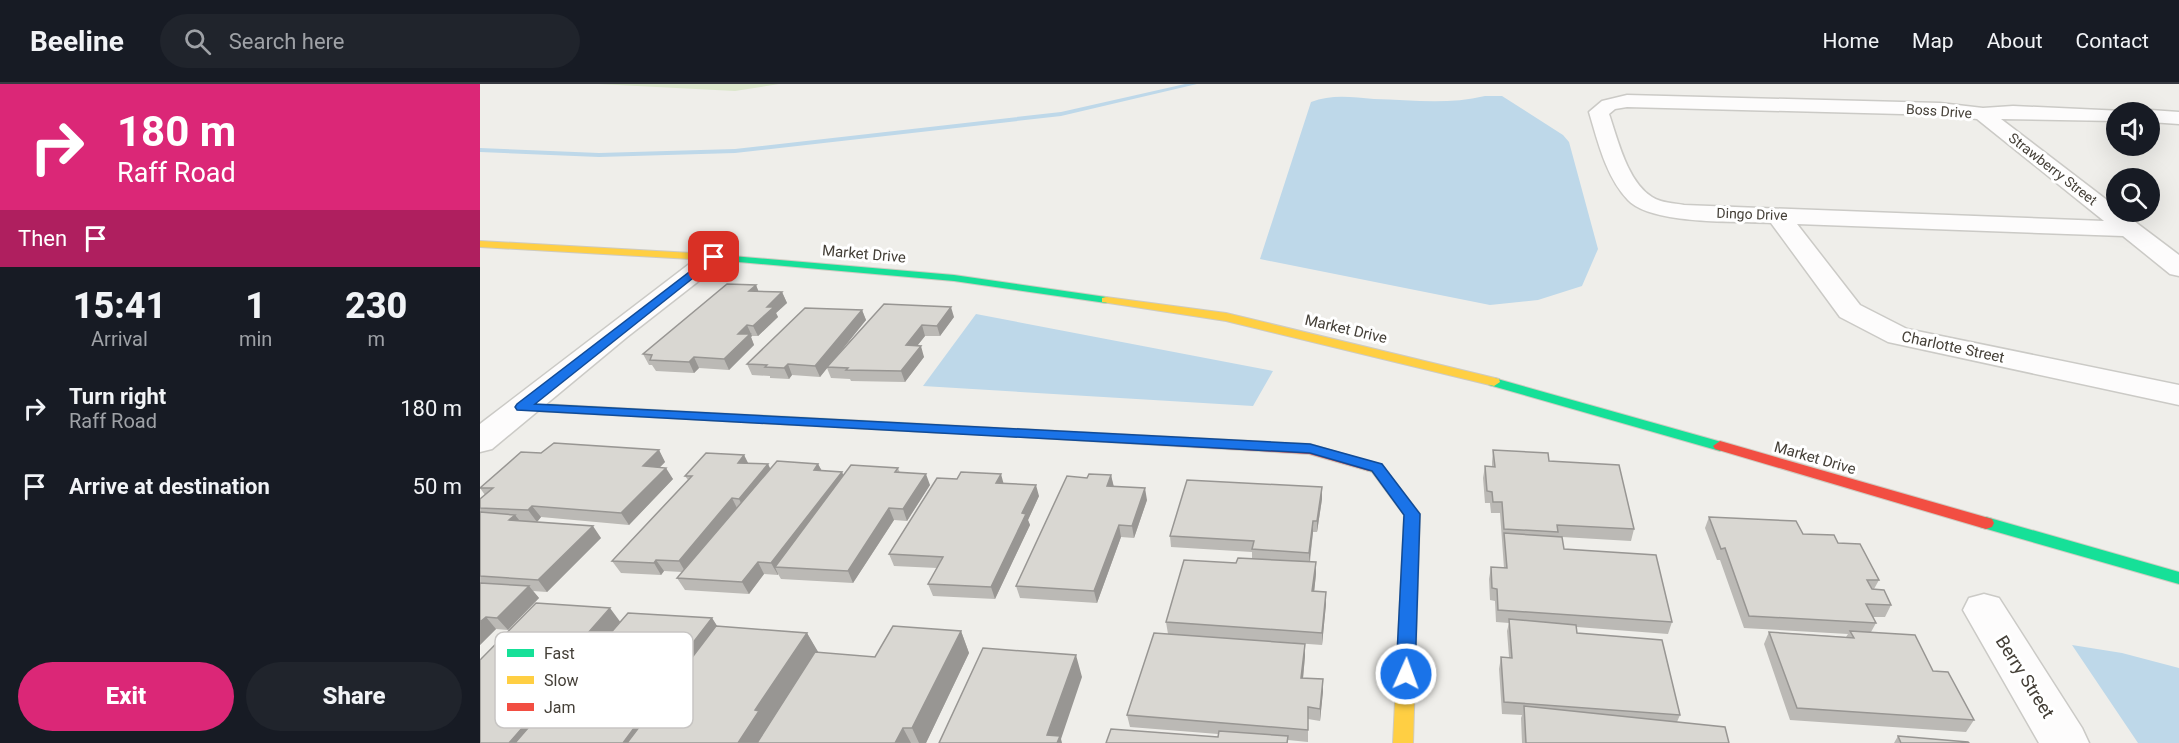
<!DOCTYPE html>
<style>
:root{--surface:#171b24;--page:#20242c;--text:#f1f3f6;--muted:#9ea1a6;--line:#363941;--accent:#db2777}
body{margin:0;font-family:Roboto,sans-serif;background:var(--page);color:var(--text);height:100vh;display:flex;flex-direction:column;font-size:22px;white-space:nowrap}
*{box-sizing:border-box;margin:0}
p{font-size:20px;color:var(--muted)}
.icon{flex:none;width:33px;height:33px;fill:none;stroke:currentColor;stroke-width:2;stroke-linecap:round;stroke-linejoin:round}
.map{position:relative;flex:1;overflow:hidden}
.side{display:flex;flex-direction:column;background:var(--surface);width:480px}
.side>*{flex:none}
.guide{background:#db2777;color:#fff;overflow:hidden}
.fabs{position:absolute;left:1626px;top:18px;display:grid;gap:12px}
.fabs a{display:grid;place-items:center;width:54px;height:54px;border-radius:50%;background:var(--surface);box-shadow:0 6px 24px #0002;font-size:30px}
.pin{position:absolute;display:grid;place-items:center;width:51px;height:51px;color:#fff;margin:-26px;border-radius:12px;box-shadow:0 3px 9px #0006}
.me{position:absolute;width:66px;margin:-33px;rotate:2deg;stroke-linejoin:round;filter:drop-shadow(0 0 4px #0008)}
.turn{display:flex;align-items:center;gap:21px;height:126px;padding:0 18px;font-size:27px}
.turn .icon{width:78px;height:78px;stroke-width:2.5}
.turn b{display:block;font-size:42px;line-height:51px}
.then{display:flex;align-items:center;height:57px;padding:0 18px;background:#0003;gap:12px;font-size:22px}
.eta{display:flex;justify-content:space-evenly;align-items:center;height:102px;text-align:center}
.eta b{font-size:36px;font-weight:800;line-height:42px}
.button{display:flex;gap:12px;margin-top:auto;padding:12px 18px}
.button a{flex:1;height:69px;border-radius:36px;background:var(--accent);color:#fff;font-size:24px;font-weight:800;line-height:69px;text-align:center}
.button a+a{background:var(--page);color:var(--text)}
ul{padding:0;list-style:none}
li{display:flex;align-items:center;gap:18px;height:78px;padding:0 18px}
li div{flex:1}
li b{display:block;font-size:22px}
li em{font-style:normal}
header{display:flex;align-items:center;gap:36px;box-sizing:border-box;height:84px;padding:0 30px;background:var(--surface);border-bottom:2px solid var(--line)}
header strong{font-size:28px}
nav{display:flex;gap:33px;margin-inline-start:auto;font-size:21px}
.search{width:420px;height:54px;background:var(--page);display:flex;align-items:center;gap:15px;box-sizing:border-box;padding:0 21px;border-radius:33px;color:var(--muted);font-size:22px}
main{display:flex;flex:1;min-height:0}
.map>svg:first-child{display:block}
.green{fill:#dce7cc}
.water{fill:#bed8e9}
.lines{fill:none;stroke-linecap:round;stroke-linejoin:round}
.stream{fill:#bed8e9;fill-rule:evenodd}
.street-casing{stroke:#cbcac6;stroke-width:3}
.fast-casing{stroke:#cecbc1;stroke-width:2}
.slow-casing{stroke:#cecbc1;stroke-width:2}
.jam-casing{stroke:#cecbc1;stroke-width:2}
.street{fill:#fdfcfc;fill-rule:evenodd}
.fast{fill:#16e098;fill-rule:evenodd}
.slow{fill:#ffcf43;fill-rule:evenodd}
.jam{fill:#f24e42;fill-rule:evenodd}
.wall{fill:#bbb9b5}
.shaded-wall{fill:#989693}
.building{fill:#d9d7d2;stroke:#989693;stroke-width:1.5}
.route{fill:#1a73e8;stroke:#114b97;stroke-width:1.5}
.labels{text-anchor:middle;stroke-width:6;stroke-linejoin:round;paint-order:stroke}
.far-street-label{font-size:14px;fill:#443f37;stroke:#fff}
.street-label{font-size:15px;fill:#443f37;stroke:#fff}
.near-street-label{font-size:18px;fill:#443f37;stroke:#fff}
.key{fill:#fff;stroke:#c7c5c3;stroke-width:1.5}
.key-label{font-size:16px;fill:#443f37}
</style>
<header>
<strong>Beeline</strong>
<div class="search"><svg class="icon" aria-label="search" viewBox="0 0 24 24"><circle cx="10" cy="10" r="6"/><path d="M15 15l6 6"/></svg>Search here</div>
<nav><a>Home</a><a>Map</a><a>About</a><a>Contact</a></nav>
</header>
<main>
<section class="side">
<div class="guide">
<div class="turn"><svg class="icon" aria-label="right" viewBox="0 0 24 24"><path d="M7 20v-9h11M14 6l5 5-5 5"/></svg><div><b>180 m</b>Raff Road</div></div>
<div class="then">Then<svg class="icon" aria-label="arrive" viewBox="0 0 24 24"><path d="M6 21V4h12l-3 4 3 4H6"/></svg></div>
</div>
<div class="eta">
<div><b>15:41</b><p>Arrival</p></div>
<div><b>1</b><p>min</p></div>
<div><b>230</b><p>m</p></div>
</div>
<ul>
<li><svg class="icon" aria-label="right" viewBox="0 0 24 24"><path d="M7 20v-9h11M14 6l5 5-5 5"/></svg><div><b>Turn right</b><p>Raff Road</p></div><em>180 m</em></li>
<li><svg class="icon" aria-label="arrive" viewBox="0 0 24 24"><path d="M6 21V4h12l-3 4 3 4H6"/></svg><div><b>Arrive at destination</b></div><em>50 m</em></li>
</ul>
<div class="button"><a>Exit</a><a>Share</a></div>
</section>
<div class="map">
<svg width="1699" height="659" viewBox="0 0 1699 659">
<rect width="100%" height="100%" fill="#efeeea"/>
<!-- green -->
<path class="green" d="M118,0H299L255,7Z"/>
<!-- water -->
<path class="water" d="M1005,12H1022L1083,51L1089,58L1118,165L1102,202L1058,216L1010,221L780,175L831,18C851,10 872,13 894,15C931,16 968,21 1005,12Z
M496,230L793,287L773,322L443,302Z
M1592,561L1642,569L1699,584V659H1658Z"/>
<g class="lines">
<!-- stream -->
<path class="stream" d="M705,0H717L581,32L255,69L119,73L0,68V64L119,69L255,65L581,28Z"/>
<!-- street casing -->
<g class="street-casing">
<path id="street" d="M1147,11L1460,19L1503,24L1533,22L1643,27L1644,28H1636V37L1521,35L1636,123V128H1642L1699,171V192L1690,190L1643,152L1317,140L1380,221L1427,245L1699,301V321L1408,258L1360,233L1291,139C1258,137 1171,141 1148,116C1126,93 1118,58 1109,28L1122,17ZM1147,23L1460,31L1497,35L1624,137L1204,121C1194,119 1181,119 1172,113C1147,97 1138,56 1129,30L1135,25Z
M1670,26L1699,28V40L1670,38V28H1663Z
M234,165L243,168L247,173L243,178L147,253L12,365L0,368V340L225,168Z
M1504,510L1519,514L1602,644L1609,659H1559L1483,526L1489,514Z"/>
</g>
<!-- fast casing -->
<g class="fast-casing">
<path id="fast" d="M229,170L474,191L626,213L632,216L626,219L474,197L225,175L224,173Z
M1014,294L1245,359L1247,362L1240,367L1009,301L1008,298Z
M42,319L463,341L470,345L463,349L37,326L35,323L37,320Z
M1506,433L1699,488V500L1500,443L1498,439L1500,435Z"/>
</g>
<!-- slow casing -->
<g class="slow-casing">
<path id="slow" d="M0,157L229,170L234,173L229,176L0,163Z
M626,213L746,229L1019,295L1020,298L1014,302L746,237L622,218V214Z
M889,377L902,381L940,430L933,659H913L924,431L892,388L884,385L882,382Z"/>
</g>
<!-- jam casing -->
<g class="jam-casing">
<path id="jam" d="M463,341L830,360L894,379L896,382L889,387L829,370L458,348L456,345Z
M1240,357L1512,435L1514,439L1512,443L1506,445L1235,365L1233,362Z"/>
</g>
<!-- street -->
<use href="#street" class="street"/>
<!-- fast -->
<use href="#fast" class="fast"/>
<!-- slow -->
<use href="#slow" class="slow"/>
<!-- jam -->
<use href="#jam" class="jam"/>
</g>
<!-- wall -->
<path class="wall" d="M276,201L278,207L302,208L307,219L296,229L298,233L278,252H272L271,253L274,261L249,286L219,284L214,289L176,287L172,281H169L163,270Z
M404,220L474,233L460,252H445L437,262L444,273L425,298L371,297L370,295L351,294L347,284L340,293L312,291L309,295L290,294V292L272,291L267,280L382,226L386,236L356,273Z
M179,366L185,378L180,383L193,395L149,441L61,433L57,438L121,454L67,508L53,507L59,514L28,546L16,545L0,561V416L5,411L0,404Z
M1013,366L1069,377L1154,445L1151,457L1082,453L1084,465L1192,538L1188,550L1097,543V549L1200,631L1197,638L1249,659H1042L1041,634L1042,631L1022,630L1019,585L1021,573H1029L1027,547L1029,539L1016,538L1015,517L1010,516L1009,495L1011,483L1024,484L1020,429H1011L1010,419H1005L1003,394L1005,382L1012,383V378Z
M264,371L268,379L288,380L290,385L338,380L342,387L362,388L363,391L418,384L420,389L450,401L427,437L414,436L373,499L301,495L298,490V491L284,490L269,510L205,506L197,494L202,488L184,487L181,491L141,489L132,477L208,396L205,392Z
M631,391L633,402L667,416L654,454L641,453L617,519L540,514L536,502L607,394Z
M524,399L559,412L548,436L550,441L515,515L453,512L448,500L457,484L414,482L409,470Z
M842,403V415L837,448H833L830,478L836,490L834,507L846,508V520L842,561L743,554L825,560V572L823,594L843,607L840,637L828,635V658L808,656V659L738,653V650L650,643L647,631L688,550L686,538L756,479L772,475V468L691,463L690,452Z
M1229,433L1323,450L1358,459L1399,496L1394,505L1411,521L1405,533H1393L1396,539L1391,548L1453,587L1494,636L1486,648L1310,636L1284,560L1289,548L1366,553L1368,550L1264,544L1240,476H1237L1225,444Z
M232,534L237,542L327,549L338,569L395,573L481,547L489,569L446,659H0L140,538Z
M1418,652L1489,659H1414Z"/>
<!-- shaded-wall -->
<path class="shaded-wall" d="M276,201L280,211L269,207Z
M302,208L307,219L296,229L298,233L278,252L273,242L287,223Z
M471,223L474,233L460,252L457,242Z
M382,226L386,236L340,293L335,282Z
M267,241L272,252L271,253L274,261L249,286L244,275L258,250Z
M442,241L445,252L429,272L426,261Z
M441,262L444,273L425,298L421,287Z
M214,273L219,284L214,289L209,278Z
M308,280L312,291L309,295L304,284Z
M179,366L185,378L170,393L163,382Z
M264,371L270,383L258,379Z
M288,380L294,392L265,427L259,415Z
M338,380L344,391L334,386Z
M186,384L193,395L149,441L141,429Z
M362,388L367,400L295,483L298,490V491L291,479Z
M446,390L450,401L427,437L423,425Z
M521,390L524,401L516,399Z
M631,391L634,403L627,402Z
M556,401L559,412L548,436L550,441L515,515L511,503L542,429Z
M842,403V415L837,448V437Z
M665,404L667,416L654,454L652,442Z
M252,414L258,426L206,489L199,477Z
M52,422L61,433L57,438L48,426Z
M409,424L414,436L373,499L368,487Z
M35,431L44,442L29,436Z
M833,437V448L829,481V469Z
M639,441L641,453L617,519L614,507Z
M113,442L121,454L67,508L58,496Z
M176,476L184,487L181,491L174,479Z
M278,478L284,490L269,510L262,498Z
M836,478V490L833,519L832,507Z
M49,502L59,514L28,546L17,534Z
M846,508V520L842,561V549Z
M130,524L147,547L69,659H29L55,609Z
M6,533L16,545L0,561V538Z
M232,534L246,556L177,659H143L165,621Z
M481,547L489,569L446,659H439L432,644Z
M327,549L340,571L287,659H258L275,626Z
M825,560V572L822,605L821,594Z
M596,571L602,593L581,655L582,659H570L567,651Z
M843,595V607L840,637V625Z
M423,644L431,659H415Z"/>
<!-- building -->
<path class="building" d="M247,200L276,201L269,207L302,208L287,223H294L273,242L267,241L258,250H270L244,275L214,273L209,278L170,276L172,271L163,270Z
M404,220L471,223L457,242L442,241L426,261L441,262L421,287L366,286L368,284L347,283Z
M325,224L382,226L335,282L308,280L304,284L285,283L287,281L267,280Z
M74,359L179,366L163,382L186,384L141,429L52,422L48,426L0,424V415L13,404H0L41,368L61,369Z
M1013,366L1068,369L1069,377L1139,381L1154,445L1077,441L1078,448L1024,445L1022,418H1013L1012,408L1007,407L1005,382L1015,383Z
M226,369L264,371L258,379L288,380L259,415L252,414L199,477L176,476L174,479L132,477L212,392H205Z
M297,377L338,380L334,386L362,388L291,479L278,478L262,498L197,494Z
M371,381L418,384L415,388L446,390L423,425L409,424L368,487L295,483Z
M481,388L521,390L516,399L556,401L542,429L546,430L511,503L448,500L463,473L409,470L457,394L477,395Z
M609,390L631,391L627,402L665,404L652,442L639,441L614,507L536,502L587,392L607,394Z
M707,396L842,403L837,437H833L829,469L772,465L774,457L690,452Z
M0,428L35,431L29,436L113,442L58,496L0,492Z
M1229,433L1316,437L1323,450L1354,451L1358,459L1380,460L1399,496H1387L1392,505L1404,506L1411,521L1386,520L1396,539L1269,532L1245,464L1241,465Z
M1024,449L1082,453L1084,465L1176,471L1192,538L1018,526L1017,505L1012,504L1011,483L1027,484Z
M758,474L836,478L832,507L846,508L842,549L686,538L704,476L756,479Z
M0,499L49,502L17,534L6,533L0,538Z
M56,519L130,524L55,609L72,610L29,659H0V576Z
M148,529L232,534L165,621H171L143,659H35Z
M1029,535L1096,541L1097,549L1182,556L1200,631L1024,618L1021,573L1032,574Z
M236,542L327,549L275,626L279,627L258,659H147Z
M413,542L481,547L432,644H423L415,659H277L335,568L395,573Z
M1370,547L1435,551L1453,587L1468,588L1494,636L1317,624L1289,548L1374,554Z
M674,549L825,560L821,594L843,595L840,625L828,623V646L647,631Z
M503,564L596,571L567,651L580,652L577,659H459Z
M1044,622L1245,643L1249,659H1046Z
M631,645L738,653L739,647L808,652L807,659H626Z
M1418,652L1488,658L1489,659H1421Z"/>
<!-- route -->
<path class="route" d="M234,169L237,170V175L55,320L830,360L902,380L940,430L935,590L932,596L926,598L919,596L916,590L924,431L892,387L830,369L37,326L35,323L37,320Z"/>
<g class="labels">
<!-- far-street labels -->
<g class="far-street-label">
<text transform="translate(1459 27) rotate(4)" y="5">Boss Drive</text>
<text transform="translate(1573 85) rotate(38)" y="5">Strawberry Street</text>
<text transform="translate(1272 130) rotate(2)" y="5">Dingo Drive</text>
</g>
<!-- street labels -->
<g class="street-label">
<text transform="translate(384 170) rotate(5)" y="5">Market Drive</text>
<text transform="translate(866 245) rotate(13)" y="5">Market Drive</text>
<text transform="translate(1473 263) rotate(12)" y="5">Charlotte Street</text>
<text transform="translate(1335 374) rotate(16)" y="5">Market Drive</text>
</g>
<!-- near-street labels -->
<g class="near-street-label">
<text transform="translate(1545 593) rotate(58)" y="6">Berry Street</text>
</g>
</g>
<!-- legend -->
<rect x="15" y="548" width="198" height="96" rx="9" class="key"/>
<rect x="27" y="565" width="27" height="8" fill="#16e098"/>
<rect x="27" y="592" width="27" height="8" fill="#ffcf43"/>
<rect x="27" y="619" width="27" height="8" fill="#f24e42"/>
<g class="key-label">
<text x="64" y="575">Fast</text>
<text x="64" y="602">Slow</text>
<text x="64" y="629">Jam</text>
</g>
</svg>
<div class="fabs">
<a><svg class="icon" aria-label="sound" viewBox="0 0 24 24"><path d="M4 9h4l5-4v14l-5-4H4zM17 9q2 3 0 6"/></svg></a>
<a><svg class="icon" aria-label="search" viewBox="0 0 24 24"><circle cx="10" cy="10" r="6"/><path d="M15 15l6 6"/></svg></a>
</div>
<div class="pin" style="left:234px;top:173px;background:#d93025"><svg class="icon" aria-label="arrive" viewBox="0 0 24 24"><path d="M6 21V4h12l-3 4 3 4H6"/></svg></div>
<svg class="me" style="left:926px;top:590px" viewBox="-20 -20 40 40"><circle r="17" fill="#1a73e8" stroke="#fff" stroke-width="3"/><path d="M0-11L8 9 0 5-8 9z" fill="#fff"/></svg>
</div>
</main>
